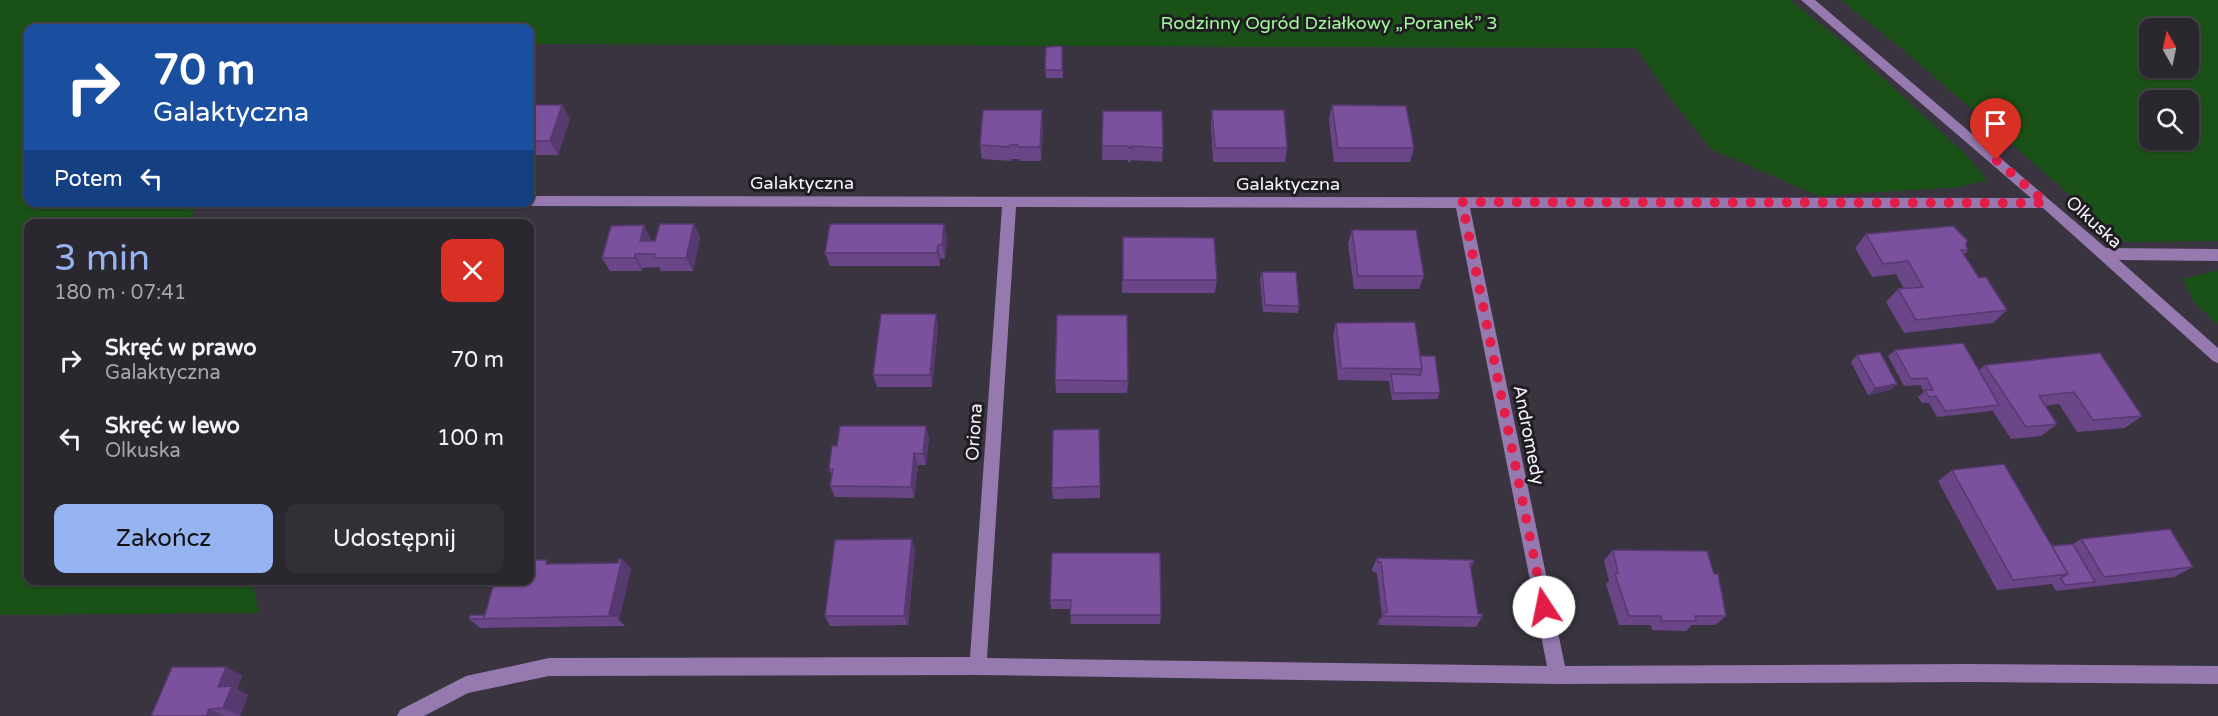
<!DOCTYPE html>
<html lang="pl">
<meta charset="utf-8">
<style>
:root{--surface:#2b272f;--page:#332f37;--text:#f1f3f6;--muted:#a6a5aa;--line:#47444b;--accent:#95b2f1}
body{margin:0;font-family:"Varela Round",sans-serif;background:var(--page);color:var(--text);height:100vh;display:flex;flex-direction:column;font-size:22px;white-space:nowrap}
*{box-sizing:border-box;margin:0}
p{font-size:20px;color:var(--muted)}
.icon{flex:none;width:33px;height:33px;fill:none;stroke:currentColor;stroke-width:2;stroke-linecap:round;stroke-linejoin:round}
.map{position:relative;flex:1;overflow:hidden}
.details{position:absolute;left:24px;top:219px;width:510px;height:366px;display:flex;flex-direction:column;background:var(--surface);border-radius:12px;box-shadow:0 2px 4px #0004,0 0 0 2px var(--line)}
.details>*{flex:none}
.hud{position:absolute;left:24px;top:24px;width:510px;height:183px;border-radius:12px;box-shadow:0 2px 4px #0004,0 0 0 2px var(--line);background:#1a4fa0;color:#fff;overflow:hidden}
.needle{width:39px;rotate:351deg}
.controls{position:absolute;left:2139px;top:18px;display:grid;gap:12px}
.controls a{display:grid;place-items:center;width:60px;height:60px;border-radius:12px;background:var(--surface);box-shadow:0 2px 4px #0004,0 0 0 2px var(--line);font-size:30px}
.pin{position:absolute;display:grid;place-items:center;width:51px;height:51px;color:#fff;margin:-62px -26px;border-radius:50% 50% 50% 0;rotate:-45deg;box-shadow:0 0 6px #0007}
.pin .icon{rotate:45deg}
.me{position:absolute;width:66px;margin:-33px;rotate:349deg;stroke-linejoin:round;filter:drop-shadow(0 0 4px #0008)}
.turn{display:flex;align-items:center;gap:21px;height:126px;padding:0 30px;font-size:27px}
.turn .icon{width:78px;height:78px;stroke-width:2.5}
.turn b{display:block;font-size:42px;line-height:51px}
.then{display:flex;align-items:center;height:57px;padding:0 30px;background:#0003;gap:12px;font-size:22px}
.round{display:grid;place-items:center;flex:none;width:63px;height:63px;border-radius:12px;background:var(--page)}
.overview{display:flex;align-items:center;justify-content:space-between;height:102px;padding:0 30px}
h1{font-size:36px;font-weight:600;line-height:45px;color:var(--accent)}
.primary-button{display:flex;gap:12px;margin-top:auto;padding:12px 30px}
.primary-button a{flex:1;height:69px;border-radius:12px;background:var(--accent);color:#111;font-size:24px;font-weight:600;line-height:69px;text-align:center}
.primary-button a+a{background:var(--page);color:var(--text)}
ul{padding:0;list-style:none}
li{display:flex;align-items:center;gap:18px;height:78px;padding:0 30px}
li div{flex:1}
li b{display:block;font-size:22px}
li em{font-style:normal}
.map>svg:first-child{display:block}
.green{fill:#1a5116;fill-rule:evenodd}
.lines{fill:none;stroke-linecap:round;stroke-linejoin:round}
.minor{fill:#967aaf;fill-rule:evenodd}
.wall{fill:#6a4688}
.shaded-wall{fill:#56396f}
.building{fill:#7b519e;stroke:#56396f;stroke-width:1.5}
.route{stroke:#e11d48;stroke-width:10;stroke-dasharray:0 18}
.labels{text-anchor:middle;stroke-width:6;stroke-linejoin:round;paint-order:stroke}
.park-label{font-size:18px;fill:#a1fa99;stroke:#1f1d22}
.street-label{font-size:18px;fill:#f7f3fa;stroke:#1f1d22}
</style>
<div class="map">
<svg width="2218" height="716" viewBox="0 0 2218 716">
<rect width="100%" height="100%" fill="#39343f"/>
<!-- green -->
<path class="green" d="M0,0H1790L1850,48L1967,156L1987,180L1960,187L1819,196L1711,149L1671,99L1636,48L530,44V28H28V202L196,203L189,223L28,224V580L252,581L259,613L0,615Z
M1841,0H2218V241L2124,242L1906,52ZM2188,28V68H2150V28ZM2150,100H2188V140H2150Z
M2218,270V325L2194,302L2183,279Z"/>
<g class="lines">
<!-- minor -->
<path class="minor" d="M1801,0H1815L2106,248L2218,249V261L2119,260L2218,348V363L2213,361L2043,208H1470L1565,666L1969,664L2218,666V684L1969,682L1558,684L978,675L549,676L468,693L424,716H397L400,710L466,676L549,658L970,657L1002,207L530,206L524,202H530V196L2031,198ZM1016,207L1456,208L1547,666L987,658Z"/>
</g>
<!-- wall -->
<path class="wall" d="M1062,46L1063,78H1046L1045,70Z
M530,105H562L570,119L558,155H530Z
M1332,105L1414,148L1410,162H1334L1329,120Z
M1212,110L1287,148L1285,162H1213L1211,124Z
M1103,111L1163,148L1162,162L1131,160V162H1128V160H1102Z
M1043,125L1041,161H1020L1019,159H1011V161L982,159L980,145Z
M694,224L700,238L693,271H661L659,267L642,268V271H610L602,258L651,239L650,241H655Z
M1352,230L1424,276L1419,289H1354L1348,244Z
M1866,234L1966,246L1968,250L1964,255L1979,278L2007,310L1993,323L1904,333L1886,302L1898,289H1904L1896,274L1872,277L1855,248Z
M1123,237L1217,280L1215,293H1122Z
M947,238L945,259L940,258V266H830L825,253Z
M1262,272L1299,306L1298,313L1263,312L1260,279Z
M936,314L938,327L932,387H877L873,375Z
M1336,323L1420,356L1440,393L1437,399L1392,400L1389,381L1338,380L1333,335Z
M1895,350L1979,370L1985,365L2100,353L2142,416L2125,428L2077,432L2059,404L2045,406L2057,424L2041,436L2011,439L1992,410L1991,411L1937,417L1929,403H1922L1918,397L1924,392L1920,385L1904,386L1888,356Z
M1857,355L1897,384L1890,390L1868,395L1851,362Z
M1055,380L1128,381L1127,393H1056Z
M926,426L929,438L926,465H918L914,498L835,497L830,486L832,476L829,469L837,446Z
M1099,429L1100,498L1053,499L1052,488Z
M1952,470L2052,546L2073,544L2081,539L2193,567L2174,577L2056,591L2052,584L1997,590L1938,481Z
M915,550L908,625L830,626L825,616Z
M1613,550L1726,616L1715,625H1692L1686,631L1652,630L1651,625H1619L1606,584L1609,581L1604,560Z
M1052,553L1161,615L1160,624H1071L1070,609H1051L1050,600Z
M1377,558L1474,563L1471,567L1478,614L1482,617L1476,627L1379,625L1378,622L1382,616L1377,573L1373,572L1372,569Z
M622,559L631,569L619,620L625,626L480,628L469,619L484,616L551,564L618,563Z
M226,667L242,676L237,689L248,695L240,716H151Z"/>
<!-- shaded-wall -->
<path class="shaded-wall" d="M562,105L570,119L558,155L550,141Z
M1042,110L1043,125L1041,161L1040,147Z
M694,224L700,238L693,271L686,258Z
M944,224L947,238L945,259L942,245Z
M644,225L651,239L647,255L640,241Z
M938,245L940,258V266L937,253Z
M635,254L642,268V271L635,258Z
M936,314L938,327L932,387L930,375Z
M1897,384L1890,390L1868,395L1875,388Z
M926,426L929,438L926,465L923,454Z
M914,453L918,465L914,498L911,487Z
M912,539L915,550L908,625L904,616Z
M622,559L631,569L619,620L616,616L609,614Z
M226,667L242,676L237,689L248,695L240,716L223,708L218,687Z
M209,709L225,716H206Z"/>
<!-- building -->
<path class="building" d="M1062,46V70H1045L1046,47Z
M530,105H562L550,141H530Z
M1332,105L1406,106L1414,148H1338Z
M983,110H1042L1040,147H1018V145H1010L1009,147L980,145Z
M1212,110H1284L1287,148H1215Z
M1103,111H1162L1163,148L1131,146L1132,148H1128V146H1102Z
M660,224H694L686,258H654L655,254H635V258H602L611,226L644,225L640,241H655Z
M830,224H944L942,245H938L937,253H825Z
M1953,226L1967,240L1966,246L1968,250H1961L1979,278L1986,277L2007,310L1916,320L1898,289L1923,287L1908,261L1883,264L1866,234Z
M1352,230H1416L1424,276H1358Z
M1123,237L1214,238L1217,280H1123Z
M1262,272H1296L1299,306L1265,305Z
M881,314H936L930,375H873Z
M1057,315H1127L1128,381L1055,380Z
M1415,322L1422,369L1341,368L1336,323Z
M1963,343L1999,405L1945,411L1936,396L1929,397L1925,390H1933L1927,378L1911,379L1895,350Z
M1880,352L1897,384L1875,388L1857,355Z
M2100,353L2142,416L2093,420L2074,392L2039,396L2057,424L2026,427L1985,365Z
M1420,356H1435L1440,393H1394L1391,374L1420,375L1422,369Z
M840,426H926L923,454L914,453L911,487L830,486L833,469H829L832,446H837Z
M1099,429L1100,486L1052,488L1053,430Z
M2004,464L2068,574L2013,580L1952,470Z
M2170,529L2193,567L2104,577L2081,539Z
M912,539L904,616H825L835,540Z
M2073,544L2095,582L2065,585L2061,578L2068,574L2052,546Z
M1613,550L1707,551L1714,574H1718L1726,616H1695L1696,621H1662L1661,616H1629L1615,574L1618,573Z
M1052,553H1160L1161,615H1070L1071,600H1050Z
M1377,558L1473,560L1474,563H1470L1478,614H1482V617L1384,616L1383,613L1387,612L1381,562H1378Z
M619,559H622L609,614L616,616L469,619L470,615H484V618L495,580H530V560H547L546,564L618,563Z
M172,667H226L218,687L232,686L223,708L209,709L206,716H151Z"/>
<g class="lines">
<!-- route -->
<path class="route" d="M1544,607L1462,202L2046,203L1996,160"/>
</g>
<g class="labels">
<!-- park labels -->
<g class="park-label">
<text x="1329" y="29">Rodzinny Ogród Działkowy „Poranek” 3</text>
</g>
<!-- street labels -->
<g class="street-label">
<text x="802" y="189">Galaktyczna</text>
<text x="1288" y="190">Galaktyczna</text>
<text transform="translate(2094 222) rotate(42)" y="6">Olkuska</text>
<text transform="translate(974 432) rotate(-86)" y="6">Oriona</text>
<text transform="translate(1529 435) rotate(79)" y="6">Andromedy</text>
</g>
</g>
</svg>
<div class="controls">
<a><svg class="needle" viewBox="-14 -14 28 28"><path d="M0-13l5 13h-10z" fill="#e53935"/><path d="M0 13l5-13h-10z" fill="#a6a5aa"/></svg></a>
<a><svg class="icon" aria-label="search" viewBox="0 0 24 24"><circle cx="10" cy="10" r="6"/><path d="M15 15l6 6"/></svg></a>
</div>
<div class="pin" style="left:1996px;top:160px;background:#d93025"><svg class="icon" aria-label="arrive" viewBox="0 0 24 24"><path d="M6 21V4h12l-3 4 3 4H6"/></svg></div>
<svg class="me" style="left:1544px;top:607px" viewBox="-20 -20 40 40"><circle r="19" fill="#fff"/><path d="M0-13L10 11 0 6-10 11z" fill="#e11d48"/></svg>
<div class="hud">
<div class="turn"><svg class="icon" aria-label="right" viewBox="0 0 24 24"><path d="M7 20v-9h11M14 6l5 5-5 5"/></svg><div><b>70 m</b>Galaktyczna</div></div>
<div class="then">Potem<svg class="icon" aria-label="left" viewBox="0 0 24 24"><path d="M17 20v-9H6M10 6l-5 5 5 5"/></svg></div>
</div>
<section class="details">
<div class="overview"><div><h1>3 min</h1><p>180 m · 07:41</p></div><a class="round" style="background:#d93025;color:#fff"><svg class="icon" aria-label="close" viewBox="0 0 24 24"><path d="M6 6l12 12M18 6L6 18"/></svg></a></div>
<ul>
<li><svg class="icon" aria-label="right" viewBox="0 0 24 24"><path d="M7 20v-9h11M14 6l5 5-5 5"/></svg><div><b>Skręć w prawo</b><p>Galaktyczna</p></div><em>70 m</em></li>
<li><svg class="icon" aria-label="left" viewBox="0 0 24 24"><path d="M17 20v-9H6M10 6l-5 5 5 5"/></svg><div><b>Skręć w lewo</b><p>Olkuska</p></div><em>100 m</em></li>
</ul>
<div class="primary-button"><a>Zakończ</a><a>Udostępnij</a></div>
</section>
</div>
